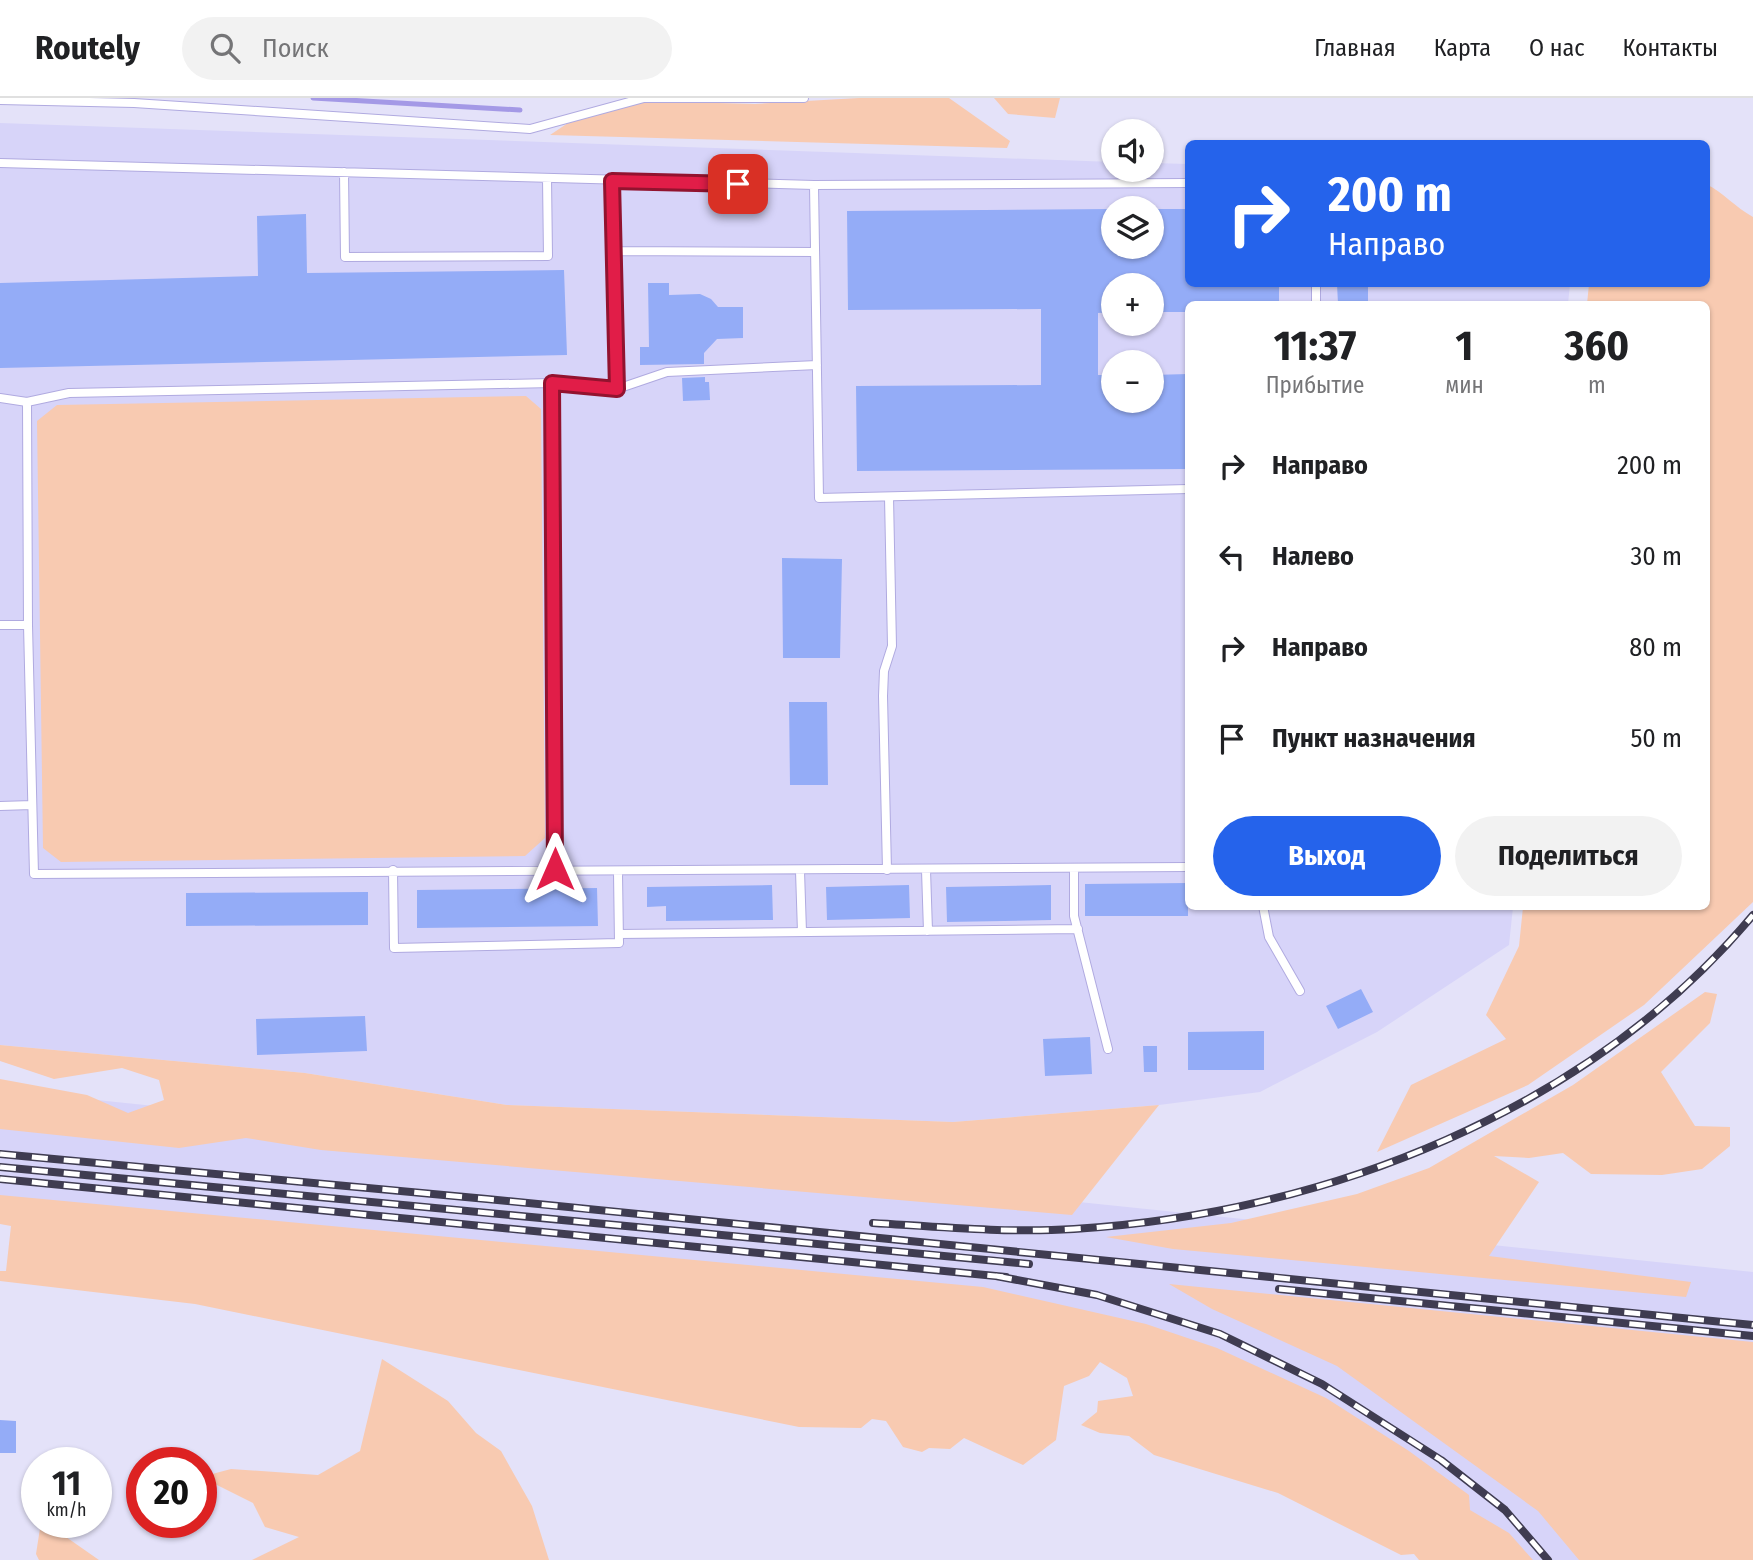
<!DOCTYPE html>
<html lang="ru">
<meta charset="utf-8">
<style>
:root{--surface:#fff;--page:#f2f2f2;--text:#202124;--muted:#757577;--line:#e0e0e0;--accent:#2563eb}
body{margin:0;font-family:"Fira Sans Condensed",sans-serif;background:var(--page);color:var(--text);height:100vh;display:flex;flex-direction:column;font-size:26px;white-space:nowrap}
*{box-sizing:border-box;margin:0}
p{font-size:23px;color:var(--muted)}
.icon{flex:none;width:38px;height:38px;fill:none;stroke:currentColor;stroke-width:2;stroke-linecap:round;stroke-linejoin:round}
.map{position:relative;flex:1;overflow:hidden}
.side{position:absolute;left:1185px;top:203px;width:525px;height:609px;display:flex;flex-direction:column;background:var(--surface);border-radius:10px;box-shadow:0 2px 5px #0004}
.side>*{flex:none}
.top-card{position:absolute;left:1185px;top:42px;width:525px;height:147px;border-radius:10px;box-shadow:0 2px 5px #0004;background:#2563eb;color:#fff;overflow:hidden}
.controls{position:absolute;left:1101px;top:21px;display:grid;gap:14px}
.controls a{display:grid;place-items:center;width:63px;height:63px;border-radius:50%;background:var(--surface);box-shadow:0 2px 5px #0004;font-size:35px}
.speed{position:absolute;left:21px;top:1349px;display:flex;gap:14px;font-size:35px;font-weight:700;text-align:center}
.speed>*{display:grid;place-content:center;width:91px;height:91px;border-radius:50%;background:var(--surface);box-shadow:0 2px 5px #0004;line-height:1}
.speed small{font-size:18px;font-weight:400}
.speed .limit{border:10px solid #d22;background:#fff;color:#111}
.pin{position:absolute;display:grid;place-items:center;width:60px;height:60px;color:#fff;margin:-30px;border-radius:14px;box-shadow:0 4px 10px #0006}
.me{position:absolute;width:77px;margin:-38px;rotate:0deg;stroke-linejoin:round;filter:drop-shadow(0 0 5px #0008)}
.turn{display:flex;align-items:center;gap:24px;height:147px;padding:0 28px;font-size:32px}
.turn .icon{width:91px;height:91px;stroke-width:2.5}
.turn b{display:block;font-size:49px;line-height:60px}
.eta{display:flex;justify-content:space-evenly;align-items:center;height:119px;text-align:center}
.eta b{font-size:42px;font-weight:700;line-height:49px}
.cta{display:flex;gap:14px;margin-top:auto;padding:14px 28px}
.cta a{flex:1;height:80px;border-radius:42px;background:var(--accent);color:#fff;font-size:28px;font-weight:700;line-height:80px;text-align:center}
.cta a+a{background:var(--page);color:var(--text)}
ul{padding:0;list-style:none}
li{display:flex;align-items:center;gap:21px;height:91px;padding:0 28px}
li div{flex:1}
li b{display:block;font-size:26px}
li em{font-style:normal}
header{display:flex;align-items:center;gap:42px;box-sizing:border-box;height:98px;padding:0 35px;background:var(--surface);border-bottom:2px solid var(--line)}
header strong{font-size:33px}
nav{display:flex;gap:38px;margin-inline-start:auto;font-size:24px}
.search{width:490px;height:63px;background:var(--page);display:flex;align-items:center;gap:18px;box-sizing:border-box;padding:0 24px;border-radius:38px;color:var(--muted);font-size:26px}
.map>svg:first-child{display:block}
.built{fill:#d7d4f9;fill-rule:evenodd}
.green{fill:#f8cab1}
.lines{fill:none;stroke-linecap:round;stroke-linejoin:round}
.stream{stroke:#a499e6;stroke-width:5}
.building{fill:#94acf7}
.lane-casing{stroke:#b0aae0;stroke-width:10}
.lane{stroke:#fff;stroke-width:8}
.rail-casing{stroke:#3f3c51;stroke-width:8}
.rail{stroke:#fff;stroke-width:5;stroke-dasharray:16;stroke-linecap:butt}
.route-casing{stroke:#92132f;stroke-width:18}
.route{stroke:#e11d48;stroke-width:12}
</style>
<header>
<strong>Routely</strong>
<div class="search"><svg class="icon" aria-label="search" viewBox="0 0 24 24"><circle cx="10" cy="10" r="6"/><path d="M15 15l6 6"/></svg>Поиск</div>
<nav><a>Главная</a><a>Карта</a><a>О нас</a><a>Контакты</a></nav>
</header>
<div class="map">
<svg width="1753" height="1462" viewBox="0 0 1753 1462">
<rect width="100%" height="100%" fill="#e4e2f9"/>
<!-- built -->
<path class="built" d="M0,25L1113,64V72H1152V65L1188,66V186H1570L1568,206H1188V808L1513,809L1509,847L1377,934L1260,994L1159,1007L953,1024L507,1007L305,975L0,947ZM1113,110H1152V149H1113ZM1113,187H1152V226H1113ZM1113,264H1152V303H1113Z
M0,992L1753,1174V1462H1516L1145,1235L0,1109Z"/>
<!-- green -->
<path class="green" d="M859,0H949L1010,43L1007,50L550,37L571,23L644,3L755,6Z
M994,0H1060L1055,20L1008,16Z
M1706,86C1724,95 1735,109 1753,119V804L1644,907L1528,987L1377,1054L1411,987L1506,941L1486,917L1519,848L1523,809L1706,808V206H1587L1589,186H1706Z
M526,298L541,311L545,740L525,758L61,764L43,750L37,323L57,307Z
M1705,894L1717,896L1710,925L1661,974L1695,1028L1730,1029V1048L1702,1071L1662,1077L1591,1076L1563,1055L1529,1060L1494,1058L1539,1084L1489,1158L1691,1184L1686,1199L1173,1151L1106,1139L1231,1125L1357,1096L1429,1070L1573,987Z
M0,947L305,975L507,1007L953,1024L1159,1007L1072,1117L321,1052L246,1040L179,1050L0,1031V981L87,997L128,1015L164,1002L159,982L122,970L54,981L0,963Z
M0,1097L983,1189L1146,1226L1217,1250L1326,1300L1409,1353L1469,1397L1470,1412L1509,1435L1533,1462H1419L1414,1456L1401,1457L1278,1395L1154,1357L1129,1338L1100,1335L1081,1327L1097,1314L1098,1303L1133,1298L1127,1280L1100,1264L1089,1278L1064,1288L1056,1342L1023,1367L964,1340L950,1351L929,1350L922,1354L903,1349L886,1323L872,1321L861,1330L799,1329L195,1206L0,1183V1173H6L11,1128L0,1126Z
M1169,1186L1753,1244V1462H1579L1538,1413L1337,1268L1212,1211Z
M382,1261L448,1303L476,1335L501,1353L532,1408L549,1462H252L299,1439L265,1429L253,1405L201,1379L231,1371L318,1377L360,1353Z
M41,1424L46,1425L99,1462H39L36,1456Z"/>
<g class="lines">
<!-- stream -->
<path class="stream" d="M313,0L520,12"/>
</g>
<!-- building -->
<path class="building" d="M1113,111V149H1152V111H1188V186H1279V206H1188V214H1152V187H1113V214L1098,215V277H1113V303H1152V277L1188,276V371L857,373L856,288L1041,287V211L848,212L847,113Z
M306,116L307,175L564,172L567,257L0,270V185L258,178L257,118Z
M648,185H669V197L700,196L711,201L718,209H743V240L717,241L704,255V266L640,267V249H649Z
M1337,186H1368V206H1338Z
M705,279V284H709L710,302L683,303L682,280Z
M782,460L842,461L840,560H783Z
M789,604H827L828,687H790Z
M1188,785V818H1085V786Z
M772,787L773,822L666,823V808L647,809V789Z
M909,787L910,820L827,822L826,789Z
M1051,787V822L947,824L946,789Z
M597,790L598,828L417,830V792Z
M368,794V827L186,828V795Z
M1361,891L1373,914L1338,931L1326,908Z
M365,918L367,953L257,957L256,921Z
M1264,933V972H1188V934Z
M1090,939L1092,976L1045,978L1043,941Z
M1143,948H1157V974H1144Z
M0,1322L16,1323V1355H0Z"/>
<g class="lines">
<!-- lane casing -->
<g class="lane-casing">
<path id="lane" d="M0,2L134,5L530,31L644,0H804
M0,65L814,87L1188,85
M344,74L345,159L548,158L547,80
M814,87L819,400L1188,391
M612,153L815,154
M1316,186V206
M552,285L555,771
M617,291L667,274L817,267
M0,300L27,304
M0,527H28L27,304L69,295L552,285L617,291L612,83
M28,527L34,776L1188,769
M0,708L32,707
M1074,770V818L1108,951
M393,772L394,850L619,845L618,775
M887,772L883,598L884,573L892,548L889,399
M926,772L928,833
M800,773L802,834
M1263,808L1269,839L1300,893
M619,836L1078,831"/>
</g>
<!-- lane -->
<use href="#lane" class="lane"/>
<!-- rail casing -->
<g class="rail-casing">
<path id="rail" d="M0,1056L487,1101L1753,1227
M0,1069L1029,1166
M0,1081L1006,1179
M873,1125C940,1129 1007,1135 1074,1131C1325,1116 1589,1013 1753,817
M996,1178L1097,1197L1220,1236L1322,1286L1441,1362L1505,1412L1548,1462
M1279,1191L1753,1238"/>
</g>
<!-- rail -->
<use href="#rail" class="rail"/>
</g>
<g class="lines">
<!-- route casing -->
<g class="route-casing">
<path id="route" d="M555,771L552,285L617,291L612,83L738,86"/>
</g>
<!-- route -->
<use href="#route" class="route"/>
</g>
</svg>
<div class="controls">
<a><svg class="icon" aria-label="sound" viewBox="0 0 24 24"><path d="M4 9h4l5-4v14l-5-4H4zM17 9q2 3 0 6"/></svg></a>
<a><svg class="icon" aria-label="layers" viewBox="0 0 24 24"><path d="M12 4l9 5-9 5-9-5zM3 14l9 5 9-5"/></svg></a>
<a>+</a>
<a>−</a>
</div>
<div class="speed"><div>11<small>km/h</small></div><div class="limit">20</div></div>
<div class="pin" style="left:738px;top:86px;background:#d93025"><svg class="icon" aria-label="arrive" viewBox="0 0 24 24"><path d="M6 21V4h12l-3 4 3 4H6"/></svg></div>
<svg class="me" style="left:555px;top:771px" viewBox="-20 -20 40 40"><path d="M0-17L14 15 0 8-14 15z" fill="#e11d48" stroke="#fff" stroke-width="4"/></svg>
<div class="top-card">
<div class="turn"><svg class="icon" aria-label="right" viewBox="0 0 24 24"><path d="M7 20v-9h11M14 6l5 5-5 5"/></svg><div><b>200 m</b>Направо</div></div>
</div>
<section class="side">
<div class="eta">
<div><b>11:37</b><p>Прибытие</p></div>
<div><b>1</b><p>мин</p></div>
<div><b>360</b><p>m</p></div>
</div>
<ul>
<li><svg class="icon" aria-label="right" viewBox="0 0 24 24"><path d="M7 20v-9h11M14 6l5 5-5 5"/></svg><div><b>Направо</b></div><em>200 m</em></li>
<li><svg class="icon" aria-label="left" viewBox="0 0 24 24"><path d="M17 20v-9H6M10 6l-5 5 5 5"/></svg><div><b>Налево</b></div><em>30 m</em></li>
<li><svg class="icon" aria-label="right" viewBox="0 0 24 24"><path d="M7 20v-9h11M14 6l5 5-5 5"/></svg><div><b>Направо</b></div><em>80 m</em></li>
<li><svg class="icon" aria-label="arrive" viewBox="0 0 24 24"><path d="M6 21V4h12l-3 4 3 4H6"/></svg><div><b>Пункт назначения</b></div><em>50 m</em></li>
</ul>
<div class="cta"><a>Выход</a><a>Поделиться</a></div>
</section>
</div>
